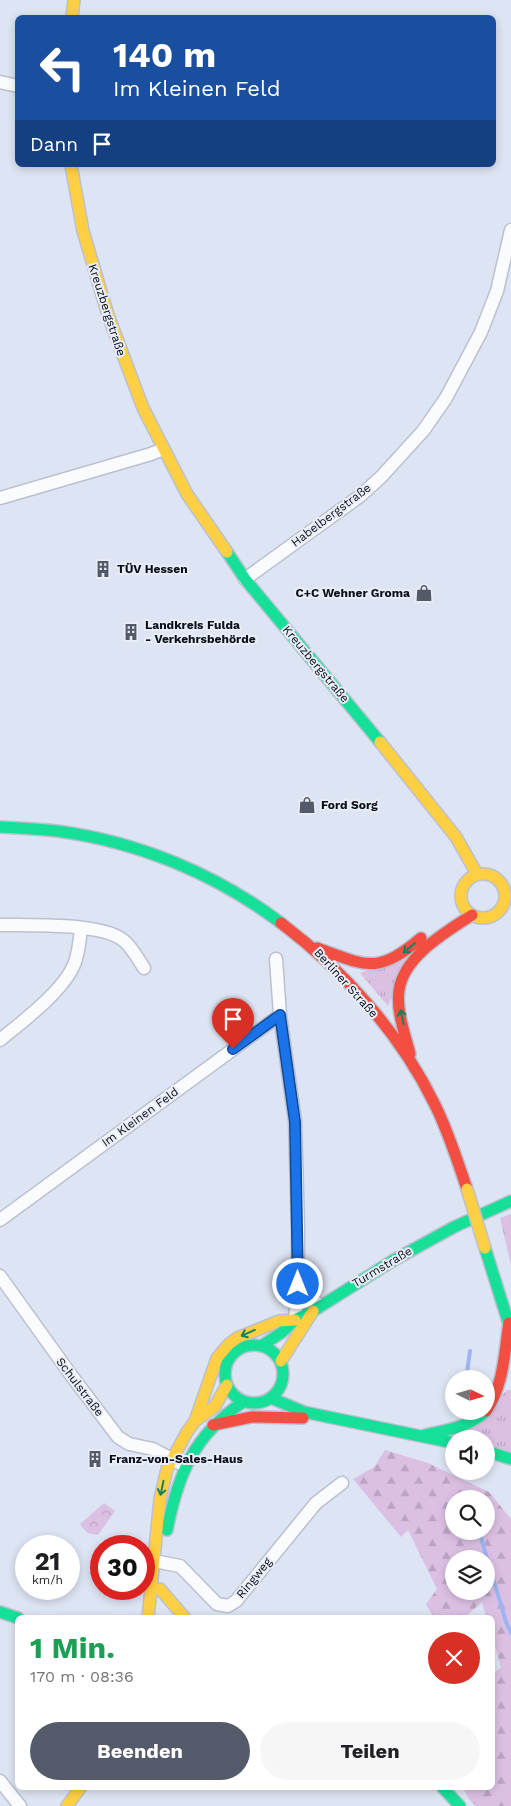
<!DOCTYPE html>
<html lang="de">
<meta charset="utf-8">
<style>
:root{--surface:#fff;--page:#f6f6f6;--text:#202124;--muted:#757577;--accent:#545a69}
body{margin:0;font-family:"Work Sans",sans-serif;background:var(--page);color:var(--text);height:100vh;display:flex;flex-direction:column;font-size:19px;white-space:nowrap}
*{box-sizing:border-box;margin:0}
p{font-size:16px;color:var(--muted)}
.icon{flex:none;width:28px;height:28px;fill:none;stroke:currentColor;stroke-width:2;stroke-linecap:round;stroke-linejoin:round}
.map{position:relative;flex:1;overflow:hidden}
.drawer{position:absolute;left:15px;top:1615px;width:480px;height:175px;display:flex;flex-direction:column;background:var(--surface);border-radius:8px;box-shadow:0 2px 8px #0003}
.drawer>*{flex:none}
.guide{position:absolute;left:15px;top:15px;width:481px;height:152px;border-radius:8px;box-shadow:0 2px 8px #0003;background:#1a4fa0;color:#fff;overflow:hidden}
.needle{width:32px;rotate:95deg}
.controls{position:absolute;left:445px;top:1370px;display:grid;gap:10px}
.controls a{display:grid;place-items:center;width:50px;height:50px;border-radius:50%;background:var(--surface);box-shadow:0 2px 8px #0003;font-size:25px}
.speed{position:absolute;left:15px;top:1535px;display:flex;gap:10px;font-size:25px;font-weight:700;text-align:center}
.speed>*{display:grid;place-content:center;width:65px;height:65px;border-radius:50%;background:var(--surface);box-shadow:0 2px 8px #0003;line-height:1}
.speed small{font-size:12px;font-weight:400}
.speed .limit{border:8px solid #d22;background:#fff;color:#111}
.pin{position:absolute;display:grid;place-items:center;width:42px;height:42px;color:#fff;margin:-51px -21px;border-radius:50% 50% 50% 0;rotate:-45deg;box-shadow:0 0 5px #0007}
.pin .icon{rotate:45deg}
.me{position:absolute;width:55px;margin:-28px;rotate:0deg;stroke-linejoin:round;filter:drop-shadow(0 0 4px #0008)}
.turn{display:flex;align-items:center;gap:18px;height:105px;padding:0 15px;font-size:22px}
.turn .icon{width:65px;height:65px;stroke-width:2.5}
.turn b{display:block;font-size:35px;line-height:42px}
.then{display:flex;align-items:center;height:48px;padding:0 15px;background:#0003;gap:10px;font-size:19px}
.round{display:grid;place-items:center;flex:none;width:52px;height:52px;border-radius:26px;background:var(--page)}
.overview{display:flex;align-items:center;justify-content:space-between;height:85px;padding:0 15px}
h1{font-size:30px;font-weight:700;line-height:38px;color:#1e9e55}
.button{display:flex;gap:10px;margin-top:auto;padding:10px 15px}
.button a{flex:1;height:58px;border-radius:30px;background:var(--accent);color:#fff;font-size:20px;font-weight:700;line-height:58px;text-align:center}
.button a+a{background:var(--page);color:var(--text)}
.map>svg:first-child{display:block}
.grass{fill:url(#grass-tufts)}
.forest{fill:url(#forest-firs);fill-rule:evenodd}
.park{fill:url(#park-crowns)}
.lines{fill:none;stroke-linecap:round;stroke-linejoin:round}
.stream{stroke:#9db4f2;stroke-width:4}
.street-casing{stroke:#bac0cf;stroke-width:15}
.fast-casing{stroke:#bac0cf;stroke-width:14}
.slow-casing{stroke:#bac0cf;stroke-width:14}
.jam-casing{stroke:#bac0cf;stroke-width:14}
.street{stroke:#fafbfd;stroke-width:12}
.fast{stroke:#16e098;stroke-width:11}
.slow{stroke:#ffcf43;stroke-width:11}
.jam{stroke:#f24e42;stroke-width:11}
.slow-bridge-casing{stroke:#bdc1ca;stroke-width:14;stroke-linecap:butt}
.slow-bridge{stroke:#ffcf43;stroke-width:11}
.oneway{stroke:#118261}
.route-casing{stroke:#114b97;stroke-width:12}
.route{stroke:#1a73e8;stroke-width:9}
.labels{text-anchor:middle;stroke-width:4;stroke-linejoin:round;paint-order:stroke}
.street-label{font-size:12px;fill:#0a0f1e;stroke:#e9edf6}
.poi-label{font-size:12px;font-weight:bold;fill:#0a0f1e;stroke:#e9edf6;text-anchor:start}
</style>
<div class="map">
<svg width="511" height="1806" viewBox="0 0 511 1806">
<defs>
<pattern id="grass-tufts" width="24" height="20" patternUnits="userSpaceOnUse" patternTransform="scale(1.25)"><rect width="24" height="20" fill="#dcc0e4"/><path d="M3 7l-1-3M5 7V3M7 7l1-3M15 17l-1-3M17 17v-4M19 17l1-3" fill="none" stroke="#bba4c3"/></pattern>
<pattern id="forest-firs" width="22" height="20" patternUnits="userSpaceOnUse" patternTransform="scale(1.25)"><rect width="22" height="20" fill="#dcc0e4"/><path d="M5 1l3.5 6h-7zM16 11l3.5 6h-7z" fill="#bba4c3"/></pattern>
<pattern id="park-crowns" width="20" height="18" patternUnits="userSpaceOnUse" patternTransform="scale(1.25)"><rect width="20" height="18" fill="#dcc0e4"/><path d="M2 6a3 3 0 1 1 6 0M12 15a3 3 0 1 1 6 0" fill="none" stroke="#bba4c3"/></pattern>
</defs>
<rect width="100%" height="100%" fill="#dde4f3"/>
<!-- grass -->
<path class="grass" d="M408,954L388,1006L360,973Z
M507,1390H511V1452L486,1444V1439H459Z"/>
<!-- forest -->
<path class="forest" d="M511,1214V1265L500,1218Z
M385,1450L428,1463L489,1492L511,1519V1806H476L469,1799L463,1788H492L493,1673L501,1668L493,1638L492,1618L486,1617L482,1602L465,1617H438L432,1615L426,1604L437,1589L408,1530L401,1537L353,1479L374,1467ZM454,1499H486V1531H454ZM454,1559H486V1591H454Z"/>
<!-- park -->
<path class="park" d="M104,1503L115,1511L98,1535L87,1533L80,1524Z"/>
<g class="lines">
<!-- stream -->
<path class="stream" d="M466,1379L470,1351
M468,1496L469,1499
M479,1531L506,1622L511,1633"/>
<!-- street casing -->
<g class="street-casing">
<path id="street" d="M0,82L18,86
M0,498L151,454L163,449
M245,579L360,496L381,477L423,431L446,398L481,332L497,291L511,230
M0,925C29,925 101,923 123,940C132,947 138,959 144,968
M276,959L280,1015L295,1121L298,1227V1284L295,1320
M0,1040C23,1021 68,988 76,959C79,949 80,938 81,928
M0,1220L280,1015
M0,1276L71,1375L118,1437L129,1444L153,1449L179,1463
M297,1285L320,1306
M154,1561L180,1566L217,1604L228,1606L236,1601L316,1503L342,1483
M0,1781L20,1806"/>
</g>
<!-- fast casing -->
<g class="fast-casing">
<path id="fast" d="M227,552L245,579L380,742
M0,827C19,828 38,829 57,831C139,842 216,874 281,923
M485,1248L511,1331
M225 1374a29 29 0 1 1 58 0a29 29 0 1 1-58 0Z
M261,1346L281,1333L295,1320L313,1311L394,1260L454,1227L511,1201
M271,1398L304,1412L454,1443
M425,1435C447,1430 469,1427 486,1411
M486,1451L511,1459
M167,1530C178,1474 194,1435 243,1402
M0,1612L18,1618
M443,1788L460,1806"/>
</g>
<!-- slow casing -->
<g class="slow-casing">
<path id="slow" d="M72,18L74,0
M71,165L83,231L108,315L143,408L187,494L227,552
M380,742L456,837L477,874
M461 896a22 22 0 1 1 44 0a22 22 0 1 1-44 0Z
M281,1361L313,1311
M195,1421L217,1358L229,1344L237,1338L279,1321L295,1320
M160,1589L185,1618
M148,1618L160,1499L167,1469L187,1432L195,1421L215,1406L227,1385
M67,1806L80,1788"/>
</g>
<!-- jam casing -->
<g class="jam-casing">
<path id="jam" d="M281,923C343,970 400,1033 434,1103C448,1130 457,1160 467,1189
M317,948C367,966 377,975 421,938
M410,1054C405,1034 396,1011 399,990C404,956 446,932 472,915
M486,1411C504,1385 504,1354 509,1323
M213,1425L252,1417L303,1418"/>
</g>
<!-- street -->
<use href="#street" class="street"/>
<!-- fast -->
<use href="#fast" class="fast"/>
<!-- slow -->
<use href="#slow" class="slow"/>
<!-- jam -->
<use href="#jam" class="jam"/>
<!-- slow-bridge casing -->
<g class="slow-bridge-casing">
<path id="slow-bridge" d="M467,1189L485,1248"/>
</g>
<!-- slow-bridge -->
<use href="#slow-bridge" class="slow-bridge"/>
</g>
<!-- one-way arrows -->
<defs><path id="oneway-shaft" d="M-6 0H5M1.5-3L5.5 0L1.5 3" fill="none" stroke-width="1.6" stroke-linecap="round" stroke-linejoin="round" transform="scale(1.25)"/></defs>
<g class="oneway">
<use href="#oneway-shaft" transform="translate(409 948) rotate(140)"/>
<use href="#oneway-shaft" transform="translate(402 1017) rotate(-103)"/>
<use href="#oneway-shaft" transform="translate(248 1333) rotate(156)"/>
<use href="#oneway-shaft" transform="translate(162 1488) rotate(102)"/>
</g>
<g class="lines">
<!-- route casing -->
<g class="route-casing">
<path id="route" d="M233,1049L280,1015L295,1122L298,1284"/>
</g>
<!-- route -->
<use href="#route" class="route"/>
</g>
<!-- icons -->
<defs>
<g id="building-bare" transform="scale(1.35)"><path d="M-4-6H4V6H1V3H-1V6H-4ZM-2.5-4.3h1.7v1.8h-1.7ZM.8-4.3h1.7v1.8H.8ZM-2.5-1h1.7V.8h-1.7ZM.8-1h1.7V.8H.8Z" fill="#545a69" stroke="#e9edf6" stroke-width="2.5" paint-order="stroke"/></g>
<g id="shop-bare" transform="scale(1.35)"><path d="M-5-2.5h2.3a2.7 3.5 0 0 1 5.4 0H5L5.5 6h-11ZM-1.5-2.5h3a1.5 2.3 0 0 0-3 0Z" fill="#545a69" stroke="#e9edf6" stroke-width="2.5" paint-order="stroke"/></g>
</defs>
<g fill-rule="evenodd">
<use href="#building-bare" x="103" y="569"/>
<use href="#shop-bare" x="424" y="593"/>
<use href="#building-bare" x="131" y="632"/>
<use href="#shop-bare" x="307" y="805"/>
<use href="#building-bare" x="95" y="1459"/>
</g>
<g class="labels">
<!-- street labels -->
<g class="street-label">
<text transform="translate(107 310) rotate(72)" y="4">Kreuzbergstraße</text>
<text transform="translate(331 515) rotate(-37)" y="4">Habelbergstraße</text>
<text transform="translate(316 664) rotate(50)" y="4">Kreuzbergstraße</text>
<text transform="translate(346 983) rotate(48)" y="4">Berliner Straße</text>
<text transform="translate(140 1117) rotate(-36)" y="4">Im Kleinen Feld</text>
<text transform="translate(382 1267) rotate(-31)" y="4">Turmstraße</text>
<text transform="translate(80 1387) rotate(53)" y="4">Schulstraße</text>
<text transform="translate(254 1578) rotate(-51)" y="4">Ringweg</text>
</g>
<!-- poi labels -->
<g class="poi-label">
<text x="117" y="573">TÜV Hessen</text>
<text x="410" y="597" text-anchor="end">C+C Wehner Groma</text>
<text x="145" y="629">Landkreis Fulda<tspan x="145" dy="14">- Verkehrsbehörde</tspan></text>
<text x="321" y="809">Ford Sorg</text>
<text x="109" y="1463">Franz-von-Sales-Haus</text>
</g>
</g>
</svg>
<div class="controls">
<a><svg class="needle" viewBox="-14 -14 28 28"><path d="M0-13l5 13h-10z" fill="#e53935"/><path d="M0 13l5-13h-10z" fill="#757577"/></svg></a>
<a><svg class="icon" aria-label="sound" viewBox="0 0 24 24"><path d="M4 9h4l5-4v14l-5-4H4zM17 9q2 3 0 6"/></svg></a>
<a><svg class="icon" aria-label="search" viewBox="0 0 24 24"><circle cx="10" cy="10" r="6"/><path d="M15 15l6 6"/></svg></a>
<a><svg class="icon" aria-label="layers" viewBox="0 0 24 24"><path d="M12 4l9 5-9 5-9-5zM3 14l9 5 9-5"/></svg></a>
</div>
<div class="speed"><div>21<small>km/h</small></div><div class="limit">30</div></div>
<div class="pin" style="left:233px;top:1049px;background:#d93025"><svg class="icon" aria-label="arrive" viewBox="0 0 24 24"><path d="M6 21V4h12l-3 4 3 4H6"/></svg></div>
<svg class="me" style="left:298px;top:1284px" viewBox="-20 -20 40 40"><circle r="17" fill="#1a73e8" stroke="#fff" stroke-width="3"/><path d="M0-11L8 9 0 5-8 9z" fill="#fff"/></svg>
<div class="guide">
<div class="turn"><svg class="icon" aria-label="left" viewBox="0 0 24 24"><path d="M17 20v-9H6M10 6l-5 5 5 5"/></svg><div><b>140 m</b>Im Kleinen Feld</div></div>
<div class="then">Dann<svg class="icon" aria-label="arrive" viewBox="0 0 24 24"><path d="M6 21V4h12l-3 4 3 4H6"/></svg></div>
</div>
<section class="drawer">
<div class="overview"><div><h1>1 Min.</h1><p>170 m · 08:36</p></div><a class="round" style="background:#d93025;color:#fff"><svg class="icon" aria-label="close" viewBox="0 0 24 24"><path d="M6 6l12 12M18 6L6 18"/></svg></a></div>
<div class="button"><a>Beenden</a><a>Teilen</a></div>
</section>
</div>
